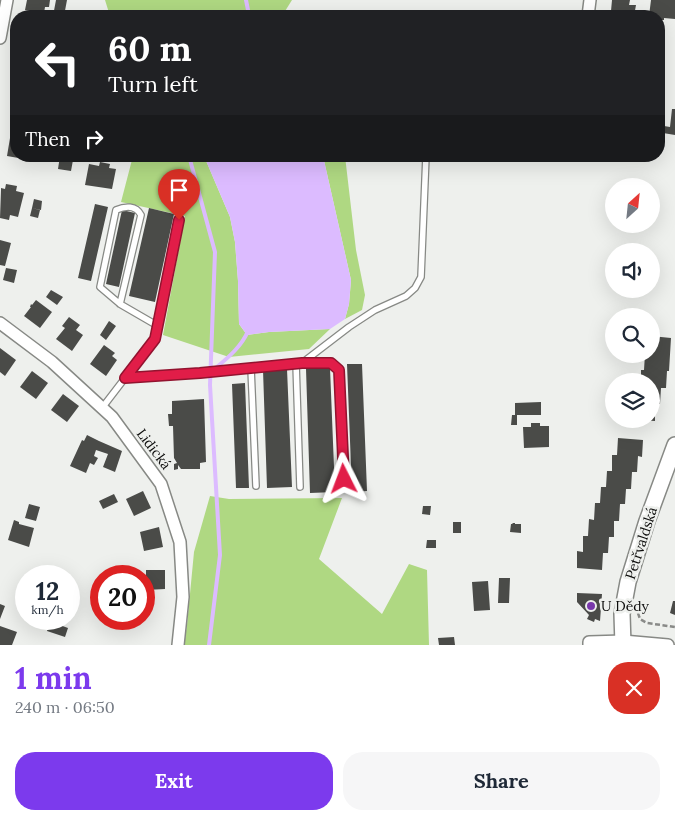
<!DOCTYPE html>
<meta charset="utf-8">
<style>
:root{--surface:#fff;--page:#f6f6f7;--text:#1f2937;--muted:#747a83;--accent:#7c3aed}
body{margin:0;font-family:Lora,serif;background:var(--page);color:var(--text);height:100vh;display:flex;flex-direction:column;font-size:19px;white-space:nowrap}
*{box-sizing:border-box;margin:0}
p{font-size:16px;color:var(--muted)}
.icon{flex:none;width:28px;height:28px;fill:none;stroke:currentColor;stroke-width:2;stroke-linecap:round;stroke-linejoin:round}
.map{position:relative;height:645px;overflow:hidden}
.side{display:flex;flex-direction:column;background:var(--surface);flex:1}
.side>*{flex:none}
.top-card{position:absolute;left:10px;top:10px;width:655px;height:152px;border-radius:20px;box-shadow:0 5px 20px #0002;background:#202124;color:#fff;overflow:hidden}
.needle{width:32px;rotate:27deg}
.buttons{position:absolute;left:605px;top:178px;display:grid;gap:10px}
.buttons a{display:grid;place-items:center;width:55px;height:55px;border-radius:50%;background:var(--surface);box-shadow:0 5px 20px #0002;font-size:25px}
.speed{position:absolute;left:15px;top:565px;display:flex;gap:10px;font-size:25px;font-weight:700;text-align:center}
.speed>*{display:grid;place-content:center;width:65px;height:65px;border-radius:50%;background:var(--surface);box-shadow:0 5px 20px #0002;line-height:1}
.speed small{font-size:12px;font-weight:400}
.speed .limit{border:8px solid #d22;background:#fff;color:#111}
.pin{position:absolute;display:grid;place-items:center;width:42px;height:42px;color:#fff;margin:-51px -21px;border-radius:50% 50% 50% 0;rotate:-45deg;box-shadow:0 0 5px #0007}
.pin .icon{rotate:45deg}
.me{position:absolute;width:55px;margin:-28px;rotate:357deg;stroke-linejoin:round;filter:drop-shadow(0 0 4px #0008)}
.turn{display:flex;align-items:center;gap:18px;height:105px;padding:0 15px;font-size:22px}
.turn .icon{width:65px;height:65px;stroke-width:2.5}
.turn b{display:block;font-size:35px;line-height:42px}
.then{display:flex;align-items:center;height:48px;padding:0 15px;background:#0003;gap:10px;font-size:19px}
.round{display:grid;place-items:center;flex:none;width:52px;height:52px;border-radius:20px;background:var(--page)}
.head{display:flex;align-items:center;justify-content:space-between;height:85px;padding:0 15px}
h1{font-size:30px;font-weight:800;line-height:38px;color:var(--accent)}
.primary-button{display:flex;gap:10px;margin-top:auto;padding:10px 15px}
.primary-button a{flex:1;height:58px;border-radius:20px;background:var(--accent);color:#fff;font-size:20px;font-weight:800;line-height:58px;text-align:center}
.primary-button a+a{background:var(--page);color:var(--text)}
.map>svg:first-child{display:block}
.green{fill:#afd882}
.water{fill:#dcbbff}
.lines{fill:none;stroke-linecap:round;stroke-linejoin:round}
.stream{stroke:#dcbbff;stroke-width:4}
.building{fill:#4a4b48}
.service-casing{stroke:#878985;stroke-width:8}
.minor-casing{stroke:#878985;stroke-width:14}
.tertiary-casing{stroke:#878985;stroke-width:18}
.path{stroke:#898a88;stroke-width:2.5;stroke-dasharray:5 2.5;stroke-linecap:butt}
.service{stroke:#fff;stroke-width:5.5}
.minor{stroke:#fff;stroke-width:11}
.tertiary{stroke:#fff;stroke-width:15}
.route-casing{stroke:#92132f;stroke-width:12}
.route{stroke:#e11d48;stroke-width:9}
.poi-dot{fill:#7938ac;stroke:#eef0ed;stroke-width:2}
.labels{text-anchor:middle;stroke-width:5;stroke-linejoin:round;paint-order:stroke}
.street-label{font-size:14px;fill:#0c0c0b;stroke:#eef0ed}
.poi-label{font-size:14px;fill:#0c0c0b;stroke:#eef0ed;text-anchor:start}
</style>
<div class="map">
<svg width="675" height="645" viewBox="0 0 675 645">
<rect width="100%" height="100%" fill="#eef0ed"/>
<!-- green -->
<path class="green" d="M105,0H292L282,16H110Z
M133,156H204L230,217L235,242L238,281L239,324L247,335L269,332L330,329L309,349L229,357L163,335L185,216L121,202Z
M323,156H345L356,250L365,295L362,310L345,319L349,304L351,280Z
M210,496L229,499L342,498L319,559L382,614L409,564L427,570L429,645H184L187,625L194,552Z"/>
<!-- water -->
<path class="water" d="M204,156H323L351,280L349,304L345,319L330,329L269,332L247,335L239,324L238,281L235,242L230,217Z"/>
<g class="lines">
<!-- stream -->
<path class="stream" d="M246,0L248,10V16
M189,156L215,252L210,385L220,555L209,645
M211,372C225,360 241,348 248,331"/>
</g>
<!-- building -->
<path class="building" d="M27,0H50L49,7H45L44,13L25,10Z
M56,0H67L64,16H53Z
M612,0H630L629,5H636L634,16H627L628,13L611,11Z
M651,0H675V19L664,18V20H659V16H649Z
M672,109H675V135L663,133L664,126L670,127Z
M12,126L16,127V156H31L30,160L7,156Z
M60,156H85L83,162L73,160L71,171L58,169Z
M100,162L110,164L109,168L116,169L112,189L85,185L89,164L99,166Z
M6,184L17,186L16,191L24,193L18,217L10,215L9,220L0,218L1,190V188L5,189Z
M180,195L181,209H173L172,196Z
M34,199L42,201L41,210L32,208Z
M95,204L108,207L91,281L78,278Z
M32,208L40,210L38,218L30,216Z
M149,208L174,214L155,302L129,296Z
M122,210L135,213L119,287L106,284Z
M0,240L11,243L5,266L0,265Z
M6,268L17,270L14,283L3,280Z
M51,290L63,297L57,305L46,297Z
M36,300L52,312L40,328L24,316L31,307H30L31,304L32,305Z
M69,317L80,325L76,330L83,335L72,351L56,339L65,328L62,326Z
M109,321L116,326L106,340L100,335Z
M651,336L671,338L669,371H667L666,388H661L660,404H655V421L639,420V419H651V381H641V370H644L645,354H651Z
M104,345L115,353L112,356L117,360L106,376L90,364Z
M0,348L16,360L5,376L0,372Z
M347,364H362L367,491L352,492Z
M330,368L335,492L310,493L306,369Z
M287,369L292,487L267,488L263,370Z
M32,371L48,383L36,399L20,387Z
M245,383L249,488H236L232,384Z
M63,394L79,406L67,422L51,410Z
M204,399L206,462L200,463V469H181L178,465V469L174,470V464L177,463L174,458L173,426H169L168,414H172V401Z
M541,402V415H517V425H511L512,415H515V403Z
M531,423H540V426H549V447L524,448L523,427H531Z
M87,435L99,441L122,451L115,472L103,467L108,454L96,450L94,456L98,458L94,465L90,463L86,473L70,466L82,440L84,441Z
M618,438L643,440L642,457L638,456L637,472H632L631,489H626L625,504H620L619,521H614V537H609L608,553H603L602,570L577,568V551L583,552V536H588L589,519L594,520L595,503H600L601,487H606L607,471H612V455H617Z
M143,491L151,508L134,516L126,499Z
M114,494L118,502L103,509L99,501Z
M29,504L40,507L36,521L25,518Z
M423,506H431L430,515L422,514Z
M14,520L19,522V524L34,528L29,547L8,540Z
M453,522H461V533H453Z
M513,523H515V524H521V533L510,532L511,524H512Z
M159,527L163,547L144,551L140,532Z
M427,540H436V548H426Z
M146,570H165V589L146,590Z
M499,578H510L509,603H498Z
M488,581L490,610L474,611L472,582Z
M577,593L602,594L600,621L595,619L594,622L587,619L589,615L577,602Z
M673,601H675V615L670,613Z
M0,604L5,606L0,619Z
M50,619L58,621L57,624L68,628L65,637L47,631Z
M0,626L17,632L12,645H0Z
M454,637L455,645H439L438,638Z"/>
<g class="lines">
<!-- service casing -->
<g class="service-casing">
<path id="service" d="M120,304L141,215C136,205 125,206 116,210L100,287L120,304L158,326
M296,363L300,487
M302,363H331L339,370L344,479
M251,368L256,486
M125,378L155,339L179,220
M102,408L125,378L200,373L302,363L349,327L375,310L406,296L415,288L421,277L426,156"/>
</g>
<!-- minor casing -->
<g class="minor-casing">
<path id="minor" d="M588,16L590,0
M0,38L7,0
M0,323L52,362L112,417L161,484L180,542L183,597L178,645
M589,645V642L623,641L668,645"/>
</g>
<!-- tertiary casing -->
<g class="tertiary-casing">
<path id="tertiary" d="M623,645L622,614L628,582L647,521L675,445"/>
</g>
<!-- path -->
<path class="path" d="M638,613L640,619L647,623L675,627"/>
<!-- service -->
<use href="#service" class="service"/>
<!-- minor -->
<use href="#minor" class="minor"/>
<!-- tertiary -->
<use href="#tertiary" class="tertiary"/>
</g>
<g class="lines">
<!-- route casing -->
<g class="route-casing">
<path id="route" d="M179,220L155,339L125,378L200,373L302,363H331L339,370L344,479"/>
</g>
<!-- route -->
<use href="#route" class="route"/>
</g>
<!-- markers -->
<circle class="poi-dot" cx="591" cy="606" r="5"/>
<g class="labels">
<!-- street labels -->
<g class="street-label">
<text transform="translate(154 449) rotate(53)" y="5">Lidická</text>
<text transform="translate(641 543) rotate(-72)" y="5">Petřvaldská</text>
</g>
<!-- poi labels -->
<g class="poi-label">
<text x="601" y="611">U Dědy</text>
</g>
</g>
</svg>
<div class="buttons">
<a><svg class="needle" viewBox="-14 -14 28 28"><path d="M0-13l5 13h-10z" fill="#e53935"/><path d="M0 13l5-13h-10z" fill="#747a83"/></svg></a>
<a><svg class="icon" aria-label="sound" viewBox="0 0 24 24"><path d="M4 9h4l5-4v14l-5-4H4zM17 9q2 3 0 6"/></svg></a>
<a><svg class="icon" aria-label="search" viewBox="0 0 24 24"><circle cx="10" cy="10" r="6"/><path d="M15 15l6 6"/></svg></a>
<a><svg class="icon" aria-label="layers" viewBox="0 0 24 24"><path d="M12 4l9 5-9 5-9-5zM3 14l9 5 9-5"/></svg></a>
</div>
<div class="speed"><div>12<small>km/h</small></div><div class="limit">20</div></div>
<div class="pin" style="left:179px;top:220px;background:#d93025"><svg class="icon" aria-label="arrive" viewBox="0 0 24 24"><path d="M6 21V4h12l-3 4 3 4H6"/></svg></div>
<svg class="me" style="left:344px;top:479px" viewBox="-20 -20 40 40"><path d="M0-17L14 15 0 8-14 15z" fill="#e11d48" stroke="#fff" stroke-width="4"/></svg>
<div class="top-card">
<div class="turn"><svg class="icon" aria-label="left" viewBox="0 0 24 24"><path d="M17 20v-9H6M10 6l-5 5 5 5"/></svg><div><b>60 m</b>Turn left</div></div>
<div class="then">Then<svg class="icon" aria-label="right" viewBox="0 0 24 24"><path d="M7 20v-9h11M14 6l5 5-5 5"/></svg></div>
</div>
</div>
<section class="side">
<div class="head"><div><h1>1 min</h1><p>240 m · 06:50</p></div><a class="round" style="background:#d93025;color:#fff"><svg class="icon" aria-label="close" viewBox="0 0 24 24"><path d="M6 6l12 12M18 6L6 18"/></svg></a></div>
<div class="primary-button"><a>Exit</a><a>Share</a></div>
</section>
